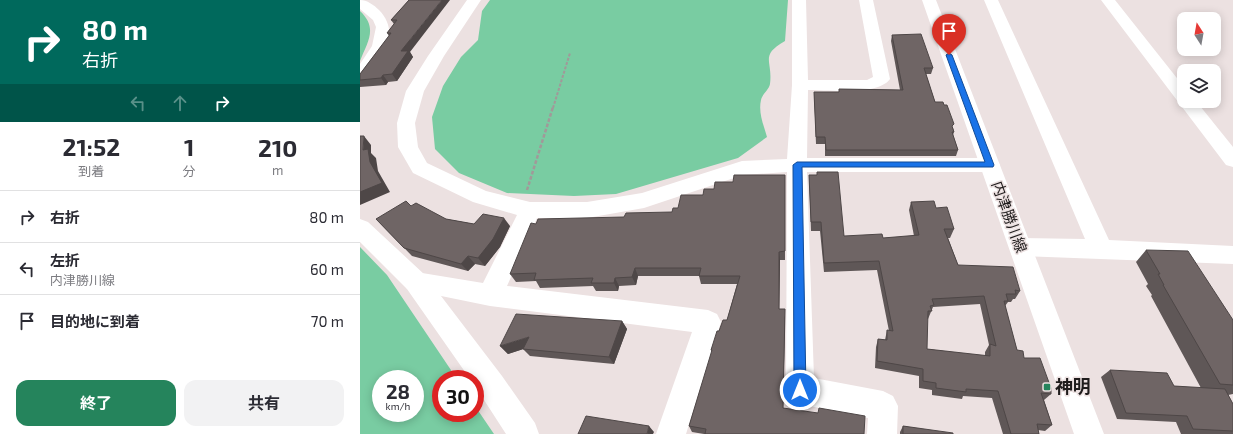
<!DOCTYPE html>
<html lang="ja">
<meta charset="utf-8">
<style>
:root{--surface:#fff;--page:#f2f2f3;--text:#2b2b33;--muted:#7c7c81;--line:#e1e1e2;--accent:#25845c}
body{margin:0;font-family:"Exo 2","Noto Sans JP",sans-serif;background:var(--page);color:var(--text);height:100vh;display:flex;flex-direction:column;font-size:15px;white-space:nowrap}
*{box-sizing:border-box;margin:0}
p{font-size:13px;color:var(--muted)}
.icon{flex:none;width:22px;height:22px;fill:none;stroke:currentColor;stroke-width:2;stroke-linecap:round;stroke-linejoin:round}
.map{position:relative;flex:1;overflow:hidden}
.side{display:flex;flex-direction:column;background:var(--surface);width:360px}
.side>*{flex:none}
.guide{background:#00695c;color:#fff;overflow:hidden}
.needle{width:26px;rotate:349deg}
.tools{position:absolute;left:817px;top:12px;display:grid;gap:8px}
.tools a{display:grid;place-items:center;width:44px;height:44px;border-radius:8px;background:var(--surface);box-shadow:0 2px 10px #0003;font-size:20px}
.speed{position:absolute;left:12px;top:370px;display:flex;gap:8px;font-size:20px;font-weight:700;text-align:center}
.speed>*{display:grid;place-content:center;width:52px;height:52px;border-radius:50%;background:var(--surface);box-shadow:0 2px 10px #0003;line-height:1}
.speed small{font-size:10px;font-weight:400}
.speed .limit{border:6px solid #d22;background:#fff;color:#111}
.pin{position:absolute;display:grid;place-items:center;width:34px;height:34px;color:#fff;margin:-41px -17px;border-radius:50% 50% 50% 0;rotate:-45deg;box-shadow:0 0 4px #0007}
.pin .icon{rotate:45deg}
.me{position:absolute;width:44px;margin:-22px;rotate:0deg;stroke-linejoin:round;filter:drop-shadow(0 0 3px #0008)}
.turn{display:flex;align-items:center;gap:14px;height:84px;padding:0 16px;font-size:18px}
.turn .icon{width:52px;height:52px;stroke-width:2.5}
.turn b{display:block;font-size:28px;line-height:34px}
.lanes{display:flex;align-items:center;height:38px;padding:0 16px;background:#0003;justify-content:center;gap:20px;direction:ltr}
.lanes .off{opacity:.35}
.eta{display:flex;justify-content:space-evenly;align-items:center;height:68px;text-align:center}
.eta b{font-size:24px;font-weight:700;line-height:28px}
.cta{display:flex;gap:8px;margin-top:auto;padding:8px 16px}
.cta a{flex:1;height:46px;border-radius:12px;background:var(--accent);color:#fff;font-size:16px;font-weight:700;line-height:46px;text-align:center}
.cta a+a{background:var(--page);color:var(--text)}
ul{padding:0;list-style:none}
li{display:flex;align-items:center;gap:12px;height:52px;padding:0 16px;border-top:1px solid var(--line)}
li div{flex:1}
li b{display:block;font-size:15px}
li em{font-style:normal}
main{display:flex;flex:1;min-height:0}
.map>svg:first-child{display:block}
.green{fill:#79cca2;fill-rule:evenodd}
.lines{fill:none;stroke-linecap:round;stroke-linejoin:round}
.path-far1{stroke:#a19999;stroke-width:2;stroke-dasharray:3 1.5;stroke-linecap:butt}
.path{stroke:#a19999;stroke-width:2.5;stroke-dasharray:3.5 2;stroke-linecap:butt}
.street{fill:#fff;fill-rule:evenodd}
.secondary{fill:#fff;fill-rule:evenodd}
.wall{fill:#5f5757;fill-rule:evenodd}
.shaded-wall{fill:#4e4747}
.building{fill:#6f6565;stroke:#4e4747;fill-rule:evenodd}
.route{fill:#1a73e8;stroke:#114b97}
.poi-dot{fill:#25845c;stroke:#ece1e1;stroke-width:1.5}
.labels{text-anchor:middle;stroke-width:3;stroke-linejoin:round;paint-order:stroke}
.street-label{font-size:15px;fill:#1f1c1c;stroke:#ece1e1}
.near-poi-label{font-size:18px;font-weight:bold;fill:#1f1c1c;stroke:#ece1e1;text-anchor:start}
</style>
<main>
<section class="side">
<div class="guide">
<div class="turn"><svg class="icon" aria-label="right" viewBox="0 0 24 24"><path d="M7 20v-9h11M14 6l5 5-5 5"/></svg><div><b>80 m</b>右折</div></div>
<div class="lanes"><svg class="icon off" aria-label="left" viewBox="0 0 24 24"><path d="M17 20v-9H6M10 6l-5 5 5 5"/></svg><svg class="icon off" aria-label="ahead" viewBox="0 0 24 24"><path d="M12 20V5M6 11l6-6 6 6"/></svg><svg class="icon" aria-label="right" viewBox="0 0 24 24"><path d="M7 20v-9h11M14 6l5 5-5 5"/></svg></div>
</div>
<div class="eta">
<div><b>21:52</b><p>到着</p></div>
<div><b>1</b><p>分</p></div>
<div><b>210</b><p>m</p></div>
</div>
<ul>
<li><svg class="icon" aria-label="right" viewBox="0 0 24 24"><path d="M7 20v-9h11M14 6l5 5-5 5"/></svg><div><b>右折</b></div><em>80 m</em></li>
<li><svg class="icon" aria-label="left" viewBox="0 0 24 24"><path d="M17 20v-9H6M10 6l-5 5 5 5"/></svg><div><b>左折</b><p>内津勝川線</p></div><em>60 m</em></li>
<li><svg class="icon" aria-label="arrive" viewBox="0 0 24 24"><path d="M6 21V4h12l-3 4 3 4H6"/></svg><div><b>目的地に到着</b></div><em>70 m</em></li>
</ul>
<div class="cta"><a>終了</a><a>共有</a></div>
</section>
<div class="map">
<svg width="873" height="434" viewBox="0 0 873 434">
<rect width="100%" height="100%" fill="#ece1e1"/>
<!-- green -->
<path class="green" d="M130,0H428L425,41C399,56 413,60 410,84C409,90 402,94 401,100C398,113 404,126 407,137L378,158L256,194L214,196L147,193L99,173L75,149L72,117L83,86L101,57L118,40L122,11Z
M0,11C18,28 8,41 0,61Z
M0,247L27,275L97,379H81V413H115V406L134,434H0ZM21,379H55V413H21Z"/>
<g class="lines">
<!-- path-far1 -->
<path class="path-far1" d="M193,108L210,53"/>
<!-- path -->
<path class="path" d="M167,190L193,107"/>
<!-- street -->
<path class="street" d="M107,0H121L84,56L64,91L55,123L58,147L67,163L126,191L170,202H227L282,193L382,161L427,159L432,85V0H446L448,80H507L513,77L499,0H513L530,79C518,96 468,90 448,90L447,158H630L637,160L640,165L637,170L630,172H447L454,378L523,391L533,396L538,406L537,434H507L508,418L440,404L430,400L426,390L427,172L383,175L284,208L227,218H177L147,286L348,310L357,314L361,322L326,434H296L332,332L130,306L47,289L44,282L47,275L56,272L123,283L157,215L113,202L53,173L38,147L37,123L46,91L68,56Z
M624,0H638L749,240L873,246V264L661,256L653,254L649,247L653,240L661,238L725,239Z
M741,0H755L824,87V101H836L873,147V167L866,165Z"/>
<!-- secondary -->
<path class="secondary" d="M0,0C7,0 14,5 19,10C42,34 21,57 6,78L0,80V64L12,46L16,27L13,20L0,9Z
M562,0H576L744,434H714Z
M0,219L8,222L65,275L142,376L175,423L179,434H146L115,386V379H110L47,289L0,242Z"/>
</g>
<!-- wall -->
<path class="wall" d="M49,0L50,52L53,57L37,81L28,82L26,85L0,87V74L29,36L27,33L34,24L31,20Z
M532,35L573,68L571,74H566L575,102L593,128L594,132L593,135L598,150L596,156H465V144H456L454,92H479V89L540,90L531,41Z
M457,172L484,236L523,238L554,236L549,210L551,202L576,208L594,229L590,238H588L598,265L660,291L655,299H653L651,302H648L645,306L657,350L691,394L684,400L692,425L685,431L678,430L679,434H643L632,398L603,396L602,399L572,395V390L559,388V376L515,368L516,347L518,339L525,340L527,330L529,331L517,270L464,272L460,231H451L449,175H457ZM620,304L629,345L625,352V356L567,349V319H568L573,307Z
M425,175V260H420L419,309L425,317L423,408L504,434H344L332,432L329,426L352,353L351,350L359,331L367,320L377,284H341L339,276H278L276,285L259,286L258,291H236L233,286L180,288L176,281L156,282L150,274L176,224L264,217L312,212L318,208L354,189L373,182Z
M51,206L86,219L114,224L150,226L140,247L125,266L115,264L108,271L52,256L16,219Z
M786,250L873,320V394L868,395L873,404V434H821L816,422L757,419L741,377L750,370L814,386L841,388L791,296L792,295L786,286L788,284L776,262Z
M262,321L267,329L254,364L170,356L163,349L148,354L140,346Z
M543,426L593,434H540V432Z"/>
<!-- shaded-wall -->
<path class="shaded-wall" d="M82,0H90L50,52L53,57L37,81L32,74L41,51Z
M23,75L28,82L26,85L21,78Z
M4,136L11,145V153L16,158L18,171L30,192L0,205V192Z
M144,218L150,226L140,247L125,266L118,258Z
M419,252L420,260L419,317Z
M108,256L115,264L108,271L101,264Z
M275,268L278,276L276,285L272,277Z
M255,278L259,286L258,291L254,283Z
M425,309V317L423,414V408Z
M262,321L267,329L254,364L249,357Z
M169,337L176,345L148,354L140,346Z
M289,426L294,432L293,434H287Z"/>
<!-- building -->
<path class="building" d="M49,0H82L41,51H48L32,74L23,75L21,78L0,80V74L31,33H27L37,20H31Z
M561,34L573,68H564L575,102H583L584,105H587L594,124L592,126L594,132H592L598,150H466L465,137H456L454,92H479V89L543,90L532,35Z
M0,136H4L3,150L8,149L10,162L22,183L0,192Z
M457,172H478L484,236L522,234L523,238L559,235L551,202L574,201L576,208L587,207L594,229H584L598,265L653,267L660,291L655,290L656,294H646L648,301H644L657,350L663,351L664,358H680L691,388V394L681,393L692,425L677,424L679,434H651L638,391L606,389V392L576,388V383L563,381V369L517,361L518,339L527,340V330L533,331L519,261L464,263L461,222H451L449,175H457ZM624,296L636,346L630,344V356L567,349L568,311H572L570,306L574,305L572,299Z
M374,175H425V251L419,252V309H425L423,408L458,413L459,408L505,416L504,434H345L346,429L329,426L352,350H351L357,331H359L363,320H367L380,276H339L341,268H275L272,277L255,278L254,283H231L233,278L174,280L176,273L150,274L171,223L176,224L178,219L264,217L266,213L312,212L313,208H318L321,195H343L344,189H354L355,182H373Z
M46,201L51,206L56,203L86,219L114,224L123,214L144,218L133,239L118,258L108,256L101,264L44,248L16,219Z
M786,250L828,251L873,320V385L860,384L803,285H804L798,274H800Z
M156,314L262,321L249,357L163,349L169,337L140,346Z
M750,370L807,373L814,386L865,389L873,404V431L833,429L827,416L766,413Z
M226,416L289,426L287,434H218Z
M543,426L593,433V434H543Z"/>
<!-- route -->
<path class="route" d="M589,53L592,55L634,165L633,167H442L446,390L444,394L440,396L435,394L434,390L433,165L437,162H625L586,55Z"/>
<!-- markers -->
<rect class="poi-dot" x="683" y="383" width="8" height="8" rx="2"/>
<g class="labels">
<!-- street labels -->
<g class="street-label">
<text transform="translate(649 217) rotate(70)" y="5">内津勝川線</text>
</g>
<!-- near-poi labels -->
<g class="near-poi-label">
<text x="695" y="393">神明</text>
</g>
</g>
</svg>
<div class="tools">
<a><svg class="needle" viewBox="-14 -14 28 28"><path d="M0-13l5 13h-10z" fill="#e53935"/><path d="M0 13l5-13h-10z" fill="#7c7c81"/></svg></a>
<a><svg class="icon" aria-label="layers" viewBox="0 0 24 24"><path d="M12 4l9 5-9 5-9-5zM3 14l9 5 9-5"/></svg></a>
</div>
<div class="speed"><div>28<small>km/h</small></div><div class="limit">30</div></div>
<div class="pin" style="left:589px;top:55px;background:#d93025"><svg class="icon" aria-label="arrive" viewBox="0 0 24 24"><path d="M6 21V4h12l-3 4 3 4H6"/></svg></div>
<svg class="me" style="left:440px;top:390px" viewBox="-20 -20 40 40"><circle r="17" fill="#1a73e8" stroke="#fff" stroke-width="3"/><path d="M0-11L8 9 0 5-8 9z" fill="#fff"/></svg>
</div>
</main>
